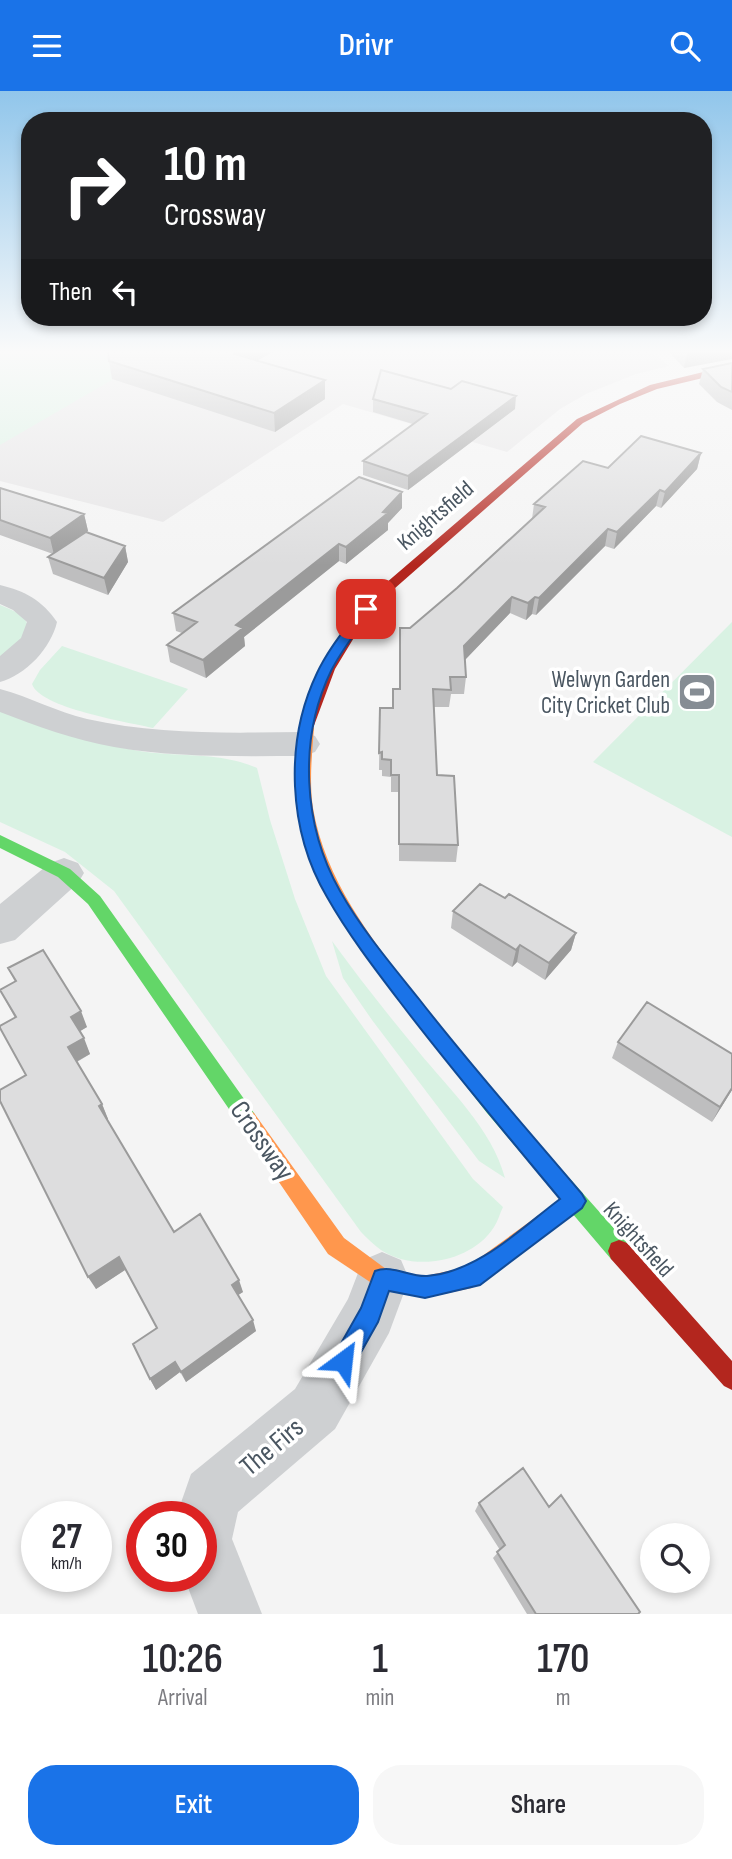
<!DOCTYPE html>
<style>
:root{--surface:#fff;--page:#f7f7f7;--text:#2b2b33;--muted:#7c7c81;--accent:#1a73e8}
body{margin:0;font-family:"Sofia Sans Condensed",sans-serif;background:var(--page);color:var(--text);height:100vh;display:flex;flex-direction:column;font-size:26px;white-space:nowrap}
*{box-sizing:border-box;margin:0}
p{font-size:23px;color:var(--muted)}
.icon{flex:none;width:38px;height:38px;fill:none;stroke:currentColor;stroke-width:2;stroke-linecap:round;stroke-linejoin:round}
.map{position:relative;height:1523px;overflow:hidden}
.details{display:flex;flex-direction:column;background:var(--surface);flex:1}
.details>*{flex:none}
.guide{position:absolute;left:21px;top:21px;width:691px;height:214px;border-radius:28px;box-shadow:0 4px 10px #0003;background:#202124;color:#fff;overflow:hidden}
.buttons{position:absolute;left:640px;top:1432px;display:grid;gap:14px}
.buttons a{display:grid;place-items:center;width:70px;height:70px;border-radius:50%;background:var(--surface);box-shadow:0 4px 10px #0003;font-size:35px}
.speed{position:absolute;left:21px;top:1410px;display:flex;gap:14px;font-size:35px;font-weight:700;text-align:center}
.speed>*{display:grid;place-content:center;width:91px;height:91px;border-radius:50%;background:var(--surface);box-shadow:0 4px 10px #0003;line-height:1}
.speed small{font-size:18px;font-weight:400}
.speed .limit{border:10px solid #d22;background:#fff;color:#111}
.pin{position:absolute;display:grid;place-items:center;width:60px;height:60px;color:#fff;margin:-30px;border-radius:14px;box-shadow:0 4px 10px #0006}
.me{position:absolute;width:77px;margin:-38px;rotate:30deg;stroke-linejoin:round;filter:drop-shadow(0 0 5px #0008)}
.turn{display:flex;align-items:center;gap:24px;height:147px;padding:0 28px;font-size:32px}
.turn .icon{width:91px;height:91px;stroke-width:2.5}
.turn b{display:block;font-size:49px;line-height:60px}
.then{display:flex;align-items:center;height:66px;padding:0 28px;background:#0003;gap:14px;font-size:26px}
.eta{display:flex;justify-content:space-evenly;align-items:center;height:119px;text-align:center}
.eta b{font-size:42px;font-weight:600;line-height:49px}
.cta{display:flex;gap:14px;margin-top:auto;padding:14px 28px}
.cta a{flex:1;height:80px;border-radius:28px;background:var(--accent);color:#fff;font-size:28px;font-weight:600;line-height:80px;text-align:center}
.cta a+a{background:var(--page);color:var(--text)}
header{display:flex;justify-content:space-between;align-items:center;height:91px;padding:0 28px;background:var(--accent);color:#fff;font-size:32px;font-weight:600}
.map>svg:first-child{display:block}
.education{fill:#e6e5e6}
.green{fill:#d9f2e3}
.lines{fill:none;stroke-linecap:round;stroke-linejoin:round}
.street{fill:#ced0d2;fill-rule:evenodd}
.fast{fill:#63d668;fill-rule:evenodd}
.slow{fill:#ff974d;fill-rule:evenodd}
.jam{fill:#b3261e;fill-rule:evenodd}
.wall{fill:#bebebf}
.shaded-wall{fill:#9b9b9b}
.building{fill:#ddddde;stroke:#9b9b9b;stroke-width:2}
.route{fill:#1a73e8;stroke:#114b97;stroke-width:2}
.labels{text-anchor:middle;stroke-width:7;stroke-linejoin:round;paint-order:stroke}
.street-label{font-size:23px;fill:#4a5661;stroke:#fff}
.poi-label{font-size:23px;fill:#4a5661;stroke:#fff;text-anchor:end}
.near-street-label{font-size:28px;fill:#4a5661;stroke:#fff}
</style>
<header><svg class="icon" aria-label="menu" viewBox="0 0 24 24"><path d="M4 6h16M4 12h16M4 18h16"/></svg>Drivr<svg class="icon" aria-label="search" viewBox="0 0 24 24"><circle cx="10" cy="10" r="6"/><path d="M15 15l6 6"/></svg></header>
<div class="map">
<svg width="732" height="1523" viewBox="0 0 732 1523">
<rect width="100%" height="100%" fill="#f4f4f4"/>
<!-- education -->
<path class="education" d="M0,260H650L669,275L636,283L586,303L560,318L507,361L343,313L163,431L0,390Z"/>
<!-- green -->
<path class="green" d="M0,260H167L129,279L0,354Z
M0,514C17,521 29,525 30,545L0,570Z
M732,531V746L593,671Z
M62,555L188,598L153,637C127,631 40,617 32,593L40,579Z
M0,619C47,634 96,654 146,661C185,666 220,661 257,677L270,729L295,808L326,885L473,1088L503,1116C500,1122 498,1130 494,1136C473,1170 415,1182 381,1159C374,1154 367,1147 361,1141L114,800L65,761L0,731Z
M332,850C359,887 388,924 418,960C449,998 492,1038 505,1087L479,1070L372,929L343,887Z"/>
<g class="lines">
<!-- street -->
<path class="street" d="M0,494C25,500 42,509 57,531C51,557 26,584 0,591V565L21,547L27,531L13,519L0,513Z
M0,598C30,606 57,621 87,628C158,644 231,642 303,641L315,645L320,653L315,661L303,665C240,665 176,667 114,656C74,649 37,635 0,621Z
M64,767L78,772L84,782L78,792L15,849L0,853V813L50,772Z
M382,1161L401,1169L409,1188L389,1242L335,1338L238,1421L232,1448L262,1523H198L184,1486H201V1426H176L191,1383L295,1298L348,1208L363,1169Z"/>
<!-- fast -->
<path class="fast" d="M0,744L70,778L100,805L254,1022L257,1028L254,1034L247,1037L240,1034L88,813L58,786L0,757Z
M408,901L414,903L501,1010L627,1152L630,1160L627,1168L619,1171L611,1168L487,1022L402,913L399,908L402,903Z"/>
<!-- slow -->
<path class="slow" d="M307,632L314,637C312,664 309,690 313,717C325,789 371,847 414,903L417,908L414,913L408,915L402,913C357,854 309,792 298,717C294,690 298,664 300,637Z
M247,1019L254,1022L344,1147L386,1178L425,1185L467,1176L568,1103L575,1100L582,1103L585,1110L582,1117L472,1197L425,1207L382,1199L328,1163L240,1034L237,1028L240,1022Z"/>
<!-- jam -->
<path class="jam" d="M732,274V280L657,298L620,313L583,332L394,498L380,513L355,545L335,578L312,640H302L300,637C315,580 347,536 386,492L577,328L650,294Z
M619,1149L627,1152L732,1270V1299L724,1295L611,1168L608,1160L611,1152Z"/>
</g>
<!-- wall -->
<path class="wall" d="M274,260L257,270L325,308L275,341L112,288L109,270Z
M668,260H732L684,277Z
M732,272V319L717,311L699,293L703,278Z
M373,308L515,318L408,399L363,384V370L413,333L373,321Z
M701,362L697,378L661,417L656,415L614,458L605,455L536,524L532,523L526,529L510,522L465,569L466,586L464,603H451L449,616H434L437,684L458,754L456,771L399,770V701H391V686L382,685V679H379L380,617H393L399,598L410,537L457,497L532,428L534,413L608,377Z
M0,397L84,423L88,440L86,441L125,455L128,471L108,504L53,483L48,466L53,463L0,444Z
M402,401V417L388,432V439L346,473L339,470L244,546L245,555L206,587L170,571L167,554L182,542L176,540L173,522Z
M505,807L576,842L571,859L545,889L517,871L512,876L451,837L453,820Z
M8,877L87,936L80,940L90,963L77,971L102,1013L108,1028L107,1029L174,1141L243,1201L238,1204L256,1240L186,1291L180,1281L156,1299L150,1288L157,1237L125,1179L96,1198L26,985L0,937L15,927L0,899L15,891Z
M618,951L732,963V999L712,1031L612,967Z
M479,1412L549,1416L638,1523H527L493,1467L500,1459L475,1420Z"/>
<!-- shaded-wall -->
<path class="shaded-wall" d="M239,260H274L236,281L234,263Z
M699,260H732V268L684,277L687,262Z
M325,289V308L275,341L274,322Z
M516,305L515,318L408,399V385Z
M701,362L697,378L661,417L665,401Z
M660,399L656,415L614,458L617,441Z
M402,401V417L388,432V439L346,473V456Z
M84,423L88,440L54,464L50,447Z
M608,438L605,455L536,524L539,507Z
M339,453V470L244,546L245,555L206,587L203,569L236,534Z
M125,455L128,471L108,504L104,487Z
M512,506L510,522L462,572L464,555Z
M535,506L532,523L526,529L528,512Z
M576,842L571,859L545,889L549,872Z
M520,854L517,871L512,876L516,859Z
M81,920L87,936L77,942L71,926Z
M84,947L90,963L74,972L68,956Z
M732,997V999L712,1031L720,1016Z
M102,1013L108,1028L105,1030L99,1015Z
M119,1166L125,1179L96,1198L88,1186Z
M239,1189L243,1201L235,1206L232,1194Z
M253,1229L256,1240L186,1291L181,1281Z
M175,1271L180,1281L156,1299L150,1288Z"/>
<!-- building -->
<path class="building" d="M108,260H239L234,263L325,289L274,322L109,270Z
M732,272V301L721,296L703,278Z
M381,279L451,298L462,290L516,305L408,385L363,370L427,323L373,308Z
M641,345L701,362L665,401L660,399L617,441L608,438L539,507L535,506L528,512L512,506L464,555L466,586H450L451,599L433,598L437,684L454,685L458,754L399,753V684H391V669L382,668V661L379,662L380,617H393V598H400V537H410L457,497L545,416L534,413L583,370L608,377Z
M359,386L402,401L383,421L388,422L346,456L339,453L236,534L243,537L203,569L167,554L197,531L173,522Z
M0,397L84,423L50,447L0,429Z
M86,441L125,455L104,487L48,466Z
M480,793L505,807L509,803L576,842L549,872L520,854L516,859L453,820Z
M43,859L81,920L71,926L84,947L68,956L102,1013L99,1015L174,1141L200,1123L239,1189L232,1194L253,1229L181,1281L175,1271L150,1288L133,1253L157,1237L119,1166L88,1186L0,1010V999L26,984L0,937V935L16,926L0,899L16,890L8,877Z
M647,911L732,963V997L720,1016L618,951Z
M523,1377L549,1416L561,1404L640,1521L638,1523H536L497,1461L505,1454L479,1412Z"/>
<!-- sky -->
<linearGradient id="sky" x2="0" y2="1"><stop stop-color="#91c6eb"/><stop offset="0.55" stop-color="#fafafa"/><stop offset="1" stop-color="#fafafa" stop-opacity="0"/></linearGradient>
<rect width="732" height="474" fill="url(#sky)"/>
<!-- route -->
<path class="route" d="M366,515L372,518C358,539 342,558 331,580C298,648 303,735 340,800C362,839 391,873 419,908C471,975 527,1038 582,1103L586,1110L582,1117L480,1194L425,1207L389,1200L378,1231L351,1279L343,1282L334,1279L331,1270L361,1217L375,1180C392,1173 409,1186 427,1185C478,1181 520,1138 560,1108C506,1043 451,978 400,911C374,877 348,843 327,806C288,740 284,651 317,582C328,558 346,537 361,516Z"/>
<!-- icons -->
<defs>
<g id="stadium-square" transform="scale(2.0125)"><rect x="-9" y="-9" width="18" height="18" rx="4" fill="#868d94" stroke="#fff"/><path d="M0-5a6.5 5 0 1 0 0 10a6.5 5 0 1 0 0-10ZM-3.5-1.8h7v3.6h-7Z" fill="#fff"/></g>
</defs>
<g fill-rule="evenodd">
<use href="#stadium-square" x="697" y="601"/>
</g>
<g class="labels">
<!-- street labels -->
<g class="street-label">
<text transform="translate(435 424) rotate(-41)" y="8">Knightsfield</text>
<text transform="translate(639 1148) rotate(48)" y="8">Knightsfield</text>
</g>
<!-- poi labels -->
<g class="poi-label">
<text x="670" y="596">Welwyn Garden<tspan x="670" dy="26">City Cricket Club</tspan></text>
</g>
<!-- near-street labels -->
<g class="near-street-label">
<text transform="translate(263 1049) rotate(55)" y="10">Crossway</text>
<text transform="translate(271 1355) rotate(-40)" y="10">The Firs</text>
</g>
</g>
</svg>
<div class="buttons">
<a><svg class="icon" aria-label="search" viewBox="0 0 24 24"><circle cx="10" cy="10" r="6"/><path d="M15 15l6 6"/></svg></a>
</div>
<div class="speed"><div>27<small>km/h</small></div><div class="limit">30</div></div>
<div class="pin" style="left:366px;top:518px;background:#d93025"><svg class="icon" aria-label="arrive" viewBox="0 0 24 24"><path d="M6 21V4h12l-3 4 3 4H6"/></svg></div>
<svg class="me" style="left:343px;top:1270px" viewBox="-20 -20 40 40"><path d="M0-17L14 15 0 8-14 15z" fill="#1a73e8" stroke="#fff" stroke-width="4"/></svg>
<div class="guide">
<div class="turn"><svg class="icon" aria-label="right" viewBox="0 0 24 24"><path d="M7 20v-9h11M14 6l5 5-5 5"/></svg><div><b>10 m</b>Crossway</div></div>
<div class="then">Then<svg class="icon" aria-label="left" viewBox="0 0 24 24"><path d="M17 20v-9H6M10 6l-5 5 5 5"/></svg></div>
</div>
</div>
<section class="details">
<div class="eta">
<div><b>10:26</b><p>Arrival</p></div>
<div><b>1</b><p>min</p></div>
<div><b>170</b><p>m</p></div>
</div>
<div class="cta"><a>Exit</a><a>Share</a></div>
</section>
